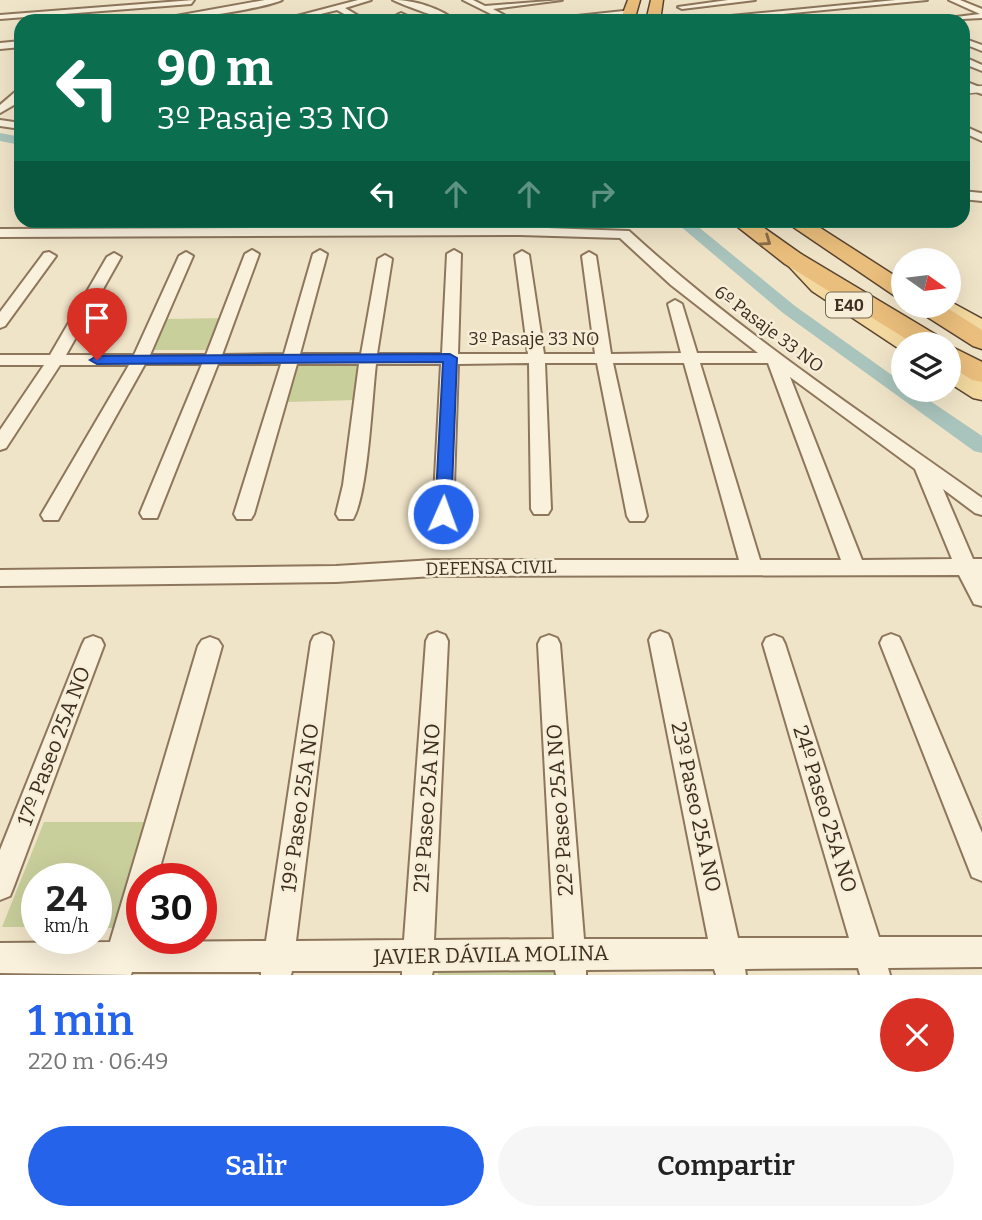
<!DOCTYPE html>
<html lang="es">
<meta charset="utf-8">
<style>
:root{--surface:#fff;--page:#f6f6f6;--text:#222;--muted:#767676;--accent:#2563eb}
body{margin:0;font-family:Bitter,serif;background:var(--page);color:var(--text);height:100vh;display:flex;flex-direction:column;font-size:26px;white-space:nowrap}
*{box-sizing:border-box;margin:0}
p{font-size:23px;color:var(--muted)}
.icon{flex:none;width:38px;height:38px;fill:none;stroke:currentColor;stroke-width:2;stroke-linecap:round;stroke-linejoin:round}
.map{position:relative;height:975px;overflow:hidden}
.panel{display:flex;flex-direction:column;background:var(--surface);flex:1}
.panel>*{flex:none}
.banner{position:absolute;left:14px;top:14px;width:956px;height:214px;border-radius:21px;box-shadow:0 7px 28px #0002;background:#0b6e4f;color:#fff;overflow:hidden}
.needle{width:46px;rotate:104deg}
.buttons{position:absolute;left:891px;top:248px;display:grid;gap:14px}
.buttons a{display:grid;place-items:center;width:70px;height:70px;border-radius:50%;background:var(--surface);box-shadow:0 7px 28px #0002;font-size:35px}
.speed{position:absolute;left:21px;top:863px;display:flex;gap:14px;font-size:35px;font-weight:700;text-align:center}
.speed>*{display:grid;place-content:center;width:91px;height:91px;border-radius:50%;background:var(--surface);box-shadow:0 7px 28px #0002;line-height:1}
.speed small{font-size:18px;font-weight:400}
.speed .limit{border:10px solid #d22;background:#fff;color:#111}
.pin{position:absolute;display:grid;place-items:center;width:60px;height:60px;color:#fff;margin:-72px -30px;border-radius:50% 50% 50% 0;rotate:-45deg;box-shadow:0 0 7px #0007}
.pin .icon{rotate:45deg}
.me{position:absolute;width:77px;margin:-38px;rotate:2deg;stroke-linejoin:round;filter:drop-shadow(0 0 5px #0008)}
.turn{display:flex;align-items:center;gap:24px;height:147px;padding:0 28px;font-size:32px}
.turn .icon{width:91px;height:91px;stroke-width:2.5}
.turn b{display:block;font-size:49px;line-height:60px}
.lanes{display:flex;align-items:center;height:66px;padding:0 28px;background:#0003;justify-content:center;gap:35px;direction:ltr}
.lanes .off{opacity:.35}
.round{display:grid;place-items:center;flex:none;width:74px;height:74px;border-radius:37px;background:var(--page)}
.overview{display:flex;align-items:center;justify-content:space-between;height:119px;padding:0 28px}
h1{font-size:42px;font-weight:600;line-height:52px;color:var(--accent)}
.button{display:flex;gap:14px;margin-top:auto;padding:14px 28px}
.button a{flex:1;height:80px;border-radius:42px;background:var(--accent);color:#fff;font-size:28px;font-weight:600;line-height:80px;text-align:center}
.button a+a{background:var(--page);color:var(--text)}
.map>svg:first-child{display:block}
.green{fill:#c9cf9b}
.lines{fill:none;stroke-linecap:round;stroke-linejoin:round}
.canal{fill:#a9c4bc;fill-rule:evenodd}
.minor-casing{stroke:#8d765c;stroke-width:4}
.tertiary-casing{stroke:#8d765c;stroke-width:3}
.primary-casing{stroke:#5b4430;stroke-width:3}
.trunk-casing{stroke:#5b4430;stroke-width:3}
.minor{fill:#faf1dc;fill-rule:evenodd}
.tertiary{fill:#faf1dc;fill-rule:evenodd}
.primary{fill:#f3d9a0;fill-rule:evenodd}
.trunk{fill:#eabe7c;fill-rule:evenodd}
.oneway{stroke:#8b6f49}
.route{fill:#2563eb;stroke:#184099;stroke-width:2}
.labels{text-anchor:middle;stroke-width:5;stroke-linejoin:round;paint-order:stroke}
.shield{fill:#f7eed8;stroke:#756857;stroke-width:2}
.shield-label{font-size:16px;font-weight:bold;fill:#3d2e20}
.street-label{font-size:18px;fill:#3d2e20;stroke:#f7eed8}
.near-street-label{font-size:21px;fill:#3d2e20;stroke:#f7eed8}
</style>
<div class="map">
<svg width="982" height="975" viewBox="0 0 982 975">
<rect width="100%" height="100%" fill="#f0e4c8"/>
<!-- green -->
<path class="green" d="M224,318L211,350H150L164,319Z
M297,362H364L357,400L288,402Z
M44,822H149L117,928H96V878H37V927H2Z
M439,960L557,961L558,975H438Z"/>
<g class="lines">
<!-- canal -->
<path class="canal" d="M0,133L21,137V145L0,141Z
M673,220H690L795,306L903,383V390H914L982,436V453L974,451L783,313Z"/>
<!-- minor casing -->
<g class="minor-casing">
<path id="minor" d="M194,0L191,4L0,19V15Z
M265,0H282C269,7 176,23 165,18Z
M358,0H371L345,8L367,21H357L337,10L292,21H278Z
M393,0C414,0 440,8 456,21C446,21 403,5 393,0Z
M463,0H473L485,6L562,0L493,9L515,21H505Z
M728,0H755L682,9L678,7Z
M896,0H927L711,21H679Z
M949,0H960L982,9V18L924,21L980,14Z
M633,10L630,14L545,21L549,19Z
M401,13L414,19L415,21H405L397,15Z
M962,38L982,45V51L962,43Z
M21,41V47L0,49V43Z
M962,56L982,65V71L962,63Z
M962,80L982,88V94L962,87Z
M21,87L19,102L0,113V105Z
M0,120L21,123V129L0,126Z
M962,125L982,134V141L962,132Z
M962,191L982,193V201L962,199Z
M520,227L629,231C738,331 862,413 982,498V515L975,513L943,489L973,559H982V606L974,604L959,575L434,576L336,582L0,586V570L336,566L434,560H739L684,363H613L647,516L644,521H630L627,516L597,363H545L551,509L548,514H534L531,509L529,363L458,364L453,515L450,520H436L433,515L441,364H376C372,397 368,494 353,519H339L336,514L343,485L359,364H297L254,514L251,519H237L234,514L281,364H218L157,518H143L140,513L202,364H145L58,520H44L41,515L129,365H60L6,448L0,450V430L44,365H0V355H50L107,257L114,253L121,257L66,355H134L179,256L186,252L193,256L150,355H206L245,254L252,250L259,254L222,355L284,354L313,254L320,250L327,254L300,354H361L378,259L385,255L392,259L377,354H442L447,254L454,250L461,254L458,354H528L515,255L522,251L529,255L544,354H595L582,256L589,252L596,256L611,354L681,353L668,304L675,300L682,304L697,353H758L671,285L620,238L520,235L0,237V229ZM700,363H768L841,560H760ZM790,377L915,469L952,559L862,560Z
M49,252L56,256L5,326L0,328V312L44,253Z
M660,631L668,634L671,640L738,938H849L763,644L766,638L774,635L782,638L785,644L879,937H982V967L888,968L890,975H860L858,968L745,969L746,975H716L714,969L586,970V975H556L555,970L433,971L432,975H402V971H292L291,975H261V972H132L131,975L0,973V943L110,942L198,646L202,640L210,637L218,640L222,646L157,878H142L140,942L266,941L311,642L314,636L322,633L330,636L333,642L296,941L404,940L426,641L429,635L437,632L445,635L448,641L434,940L554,939L538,644L541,638L549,635L557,638L560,644L584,939H708L649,640L652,634Z
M891,634L899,637L902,643L982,833V881L972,877L880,643L883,637Z
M93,636L101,639L104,645L14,886L10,896L0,900V850L82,645L85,639Z"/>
</g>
<!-- tertiary casing -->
<g class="tertiary-casing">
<path id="tertiary" d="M982,86V92L962,94V87Z"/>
</g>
<!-- primary casing -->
<g class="primary-casing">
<path id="primary" d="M793,253L801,254L828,281L919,340L922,345H903L901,350L812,291L782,259L785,254Z
M949,301L982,319V336L933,311L930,306H948Z
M948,362L957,365L982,381V400L973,398L948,382Z"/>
</g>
<!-- trunk casing -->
<g class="trunk-casing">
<path id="trunk" d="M628,0H640L634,21H620Z
M651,0H663L660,21H646Z
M729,220H753L801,254L943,339L947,345H916L785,264Z
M783,220H808L903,281V298L895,296Z
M915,306H944L982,330V349L973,346L918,311Z
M948,345L982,362V382L972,380L948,365Z"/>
</g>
<!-- minor -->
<use href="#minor" class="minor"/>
<!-- tertiary -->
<use href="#tertiary" class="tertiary"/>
<!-- primary -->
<use href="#primary" class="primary"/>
<!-- trunk -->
<use href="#trunk" class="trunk"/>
</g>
<!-- one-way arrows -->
<defs><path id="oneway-chevron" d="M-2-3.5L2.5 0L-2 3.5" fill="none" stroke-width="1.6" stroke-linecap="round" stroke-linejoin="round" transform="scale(1.75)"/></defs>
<use class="oneway" href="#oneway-chevron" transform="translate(766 241) rotate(35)"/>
<!-- route -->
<path class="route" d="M450,354L457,358L451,514L443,520L435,514L443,362L97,364L90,360L97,356Z"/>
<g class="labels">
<!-- shield labels -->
<rect class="shield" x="826" y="292.5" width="46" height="25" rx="5"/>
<g class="shield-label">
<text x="849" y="311">E40</text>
</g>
<!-- street labels -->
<g class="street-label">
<text transform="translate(769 329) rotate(37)" y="6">6º Pasaje 33 NO</text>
<text x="534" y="345">3º Pasaje 33 NO</text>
<text transform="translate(491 568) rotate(-1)" y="6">DEFENSA CIVIL</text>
</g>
<!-- near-street labels -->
<g class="near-street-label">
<text transform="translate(54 746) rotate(-69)" y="7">17º Paseo 25A NO</text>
<text transform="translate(696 807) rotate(78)" y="7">23º Paseo 25A NO</text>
<text transform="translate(300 808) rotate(-82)" y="7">19º Paseo 25A NO</text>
<text transform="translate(427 808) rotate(-86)" y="7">21º Paseo 25A NO</text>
<text transform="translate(825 809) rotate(73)" y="7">24º Paseo 25A NO</text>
<text transform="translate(560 810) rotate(-94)" y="7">22º Paseo 25A NO</text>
<text transform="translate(491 955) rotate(-1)" y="7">JAVIER DÁVILA MOLINA</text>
</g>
</g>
</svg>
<div class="buttons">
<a><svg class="needle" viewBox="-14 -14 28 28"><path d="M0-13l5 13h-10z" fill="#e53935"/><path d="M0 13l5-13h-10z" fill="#767676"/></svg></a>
<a><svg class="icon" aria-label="layers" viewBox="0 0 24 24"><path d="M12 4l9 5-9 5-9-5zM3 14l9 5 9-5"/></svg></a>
</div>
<div class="speed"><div>24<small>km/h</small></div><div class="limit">30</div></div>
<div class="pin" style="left:97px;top:360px;background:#d93025"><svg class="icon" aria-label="arrive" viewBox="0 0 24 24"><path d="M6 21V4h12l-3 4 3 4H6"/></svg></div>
<svg class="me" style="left:443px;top:514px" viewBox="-20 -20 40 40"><circle r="17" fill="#2563eb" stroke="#fff" stroke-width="3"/><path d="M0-11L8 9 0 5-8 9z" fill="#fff"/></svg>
<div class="banner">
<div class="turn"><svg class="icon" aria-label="left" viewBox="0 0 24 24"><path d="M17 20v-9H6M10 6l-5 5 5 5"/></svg><div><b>90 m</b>3º Pasaje 33 NO</div></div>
<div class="lanes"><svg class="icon" aria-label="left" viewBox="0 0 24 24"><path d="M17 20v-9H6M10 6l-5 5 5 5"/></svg><svg class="icon off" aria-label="ahead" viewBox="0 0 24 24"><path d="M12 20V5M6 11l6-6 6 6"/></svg><svg class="icon off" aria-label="ahead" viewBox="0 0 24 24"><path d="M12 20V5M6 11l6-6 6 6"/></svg><svg class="icon off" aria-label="right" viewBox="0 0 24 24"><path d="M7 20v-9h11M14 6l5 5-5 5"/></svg></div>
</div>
</div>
<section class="panel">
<div class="overview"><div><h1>1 min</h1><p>220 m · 06:49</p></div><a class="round" style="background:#d93025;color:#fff"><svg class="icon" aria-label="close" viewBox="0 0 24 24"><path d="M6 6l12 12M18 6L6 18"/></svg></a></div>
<div class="button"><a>Salir</a><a>Compartir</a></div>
</section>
